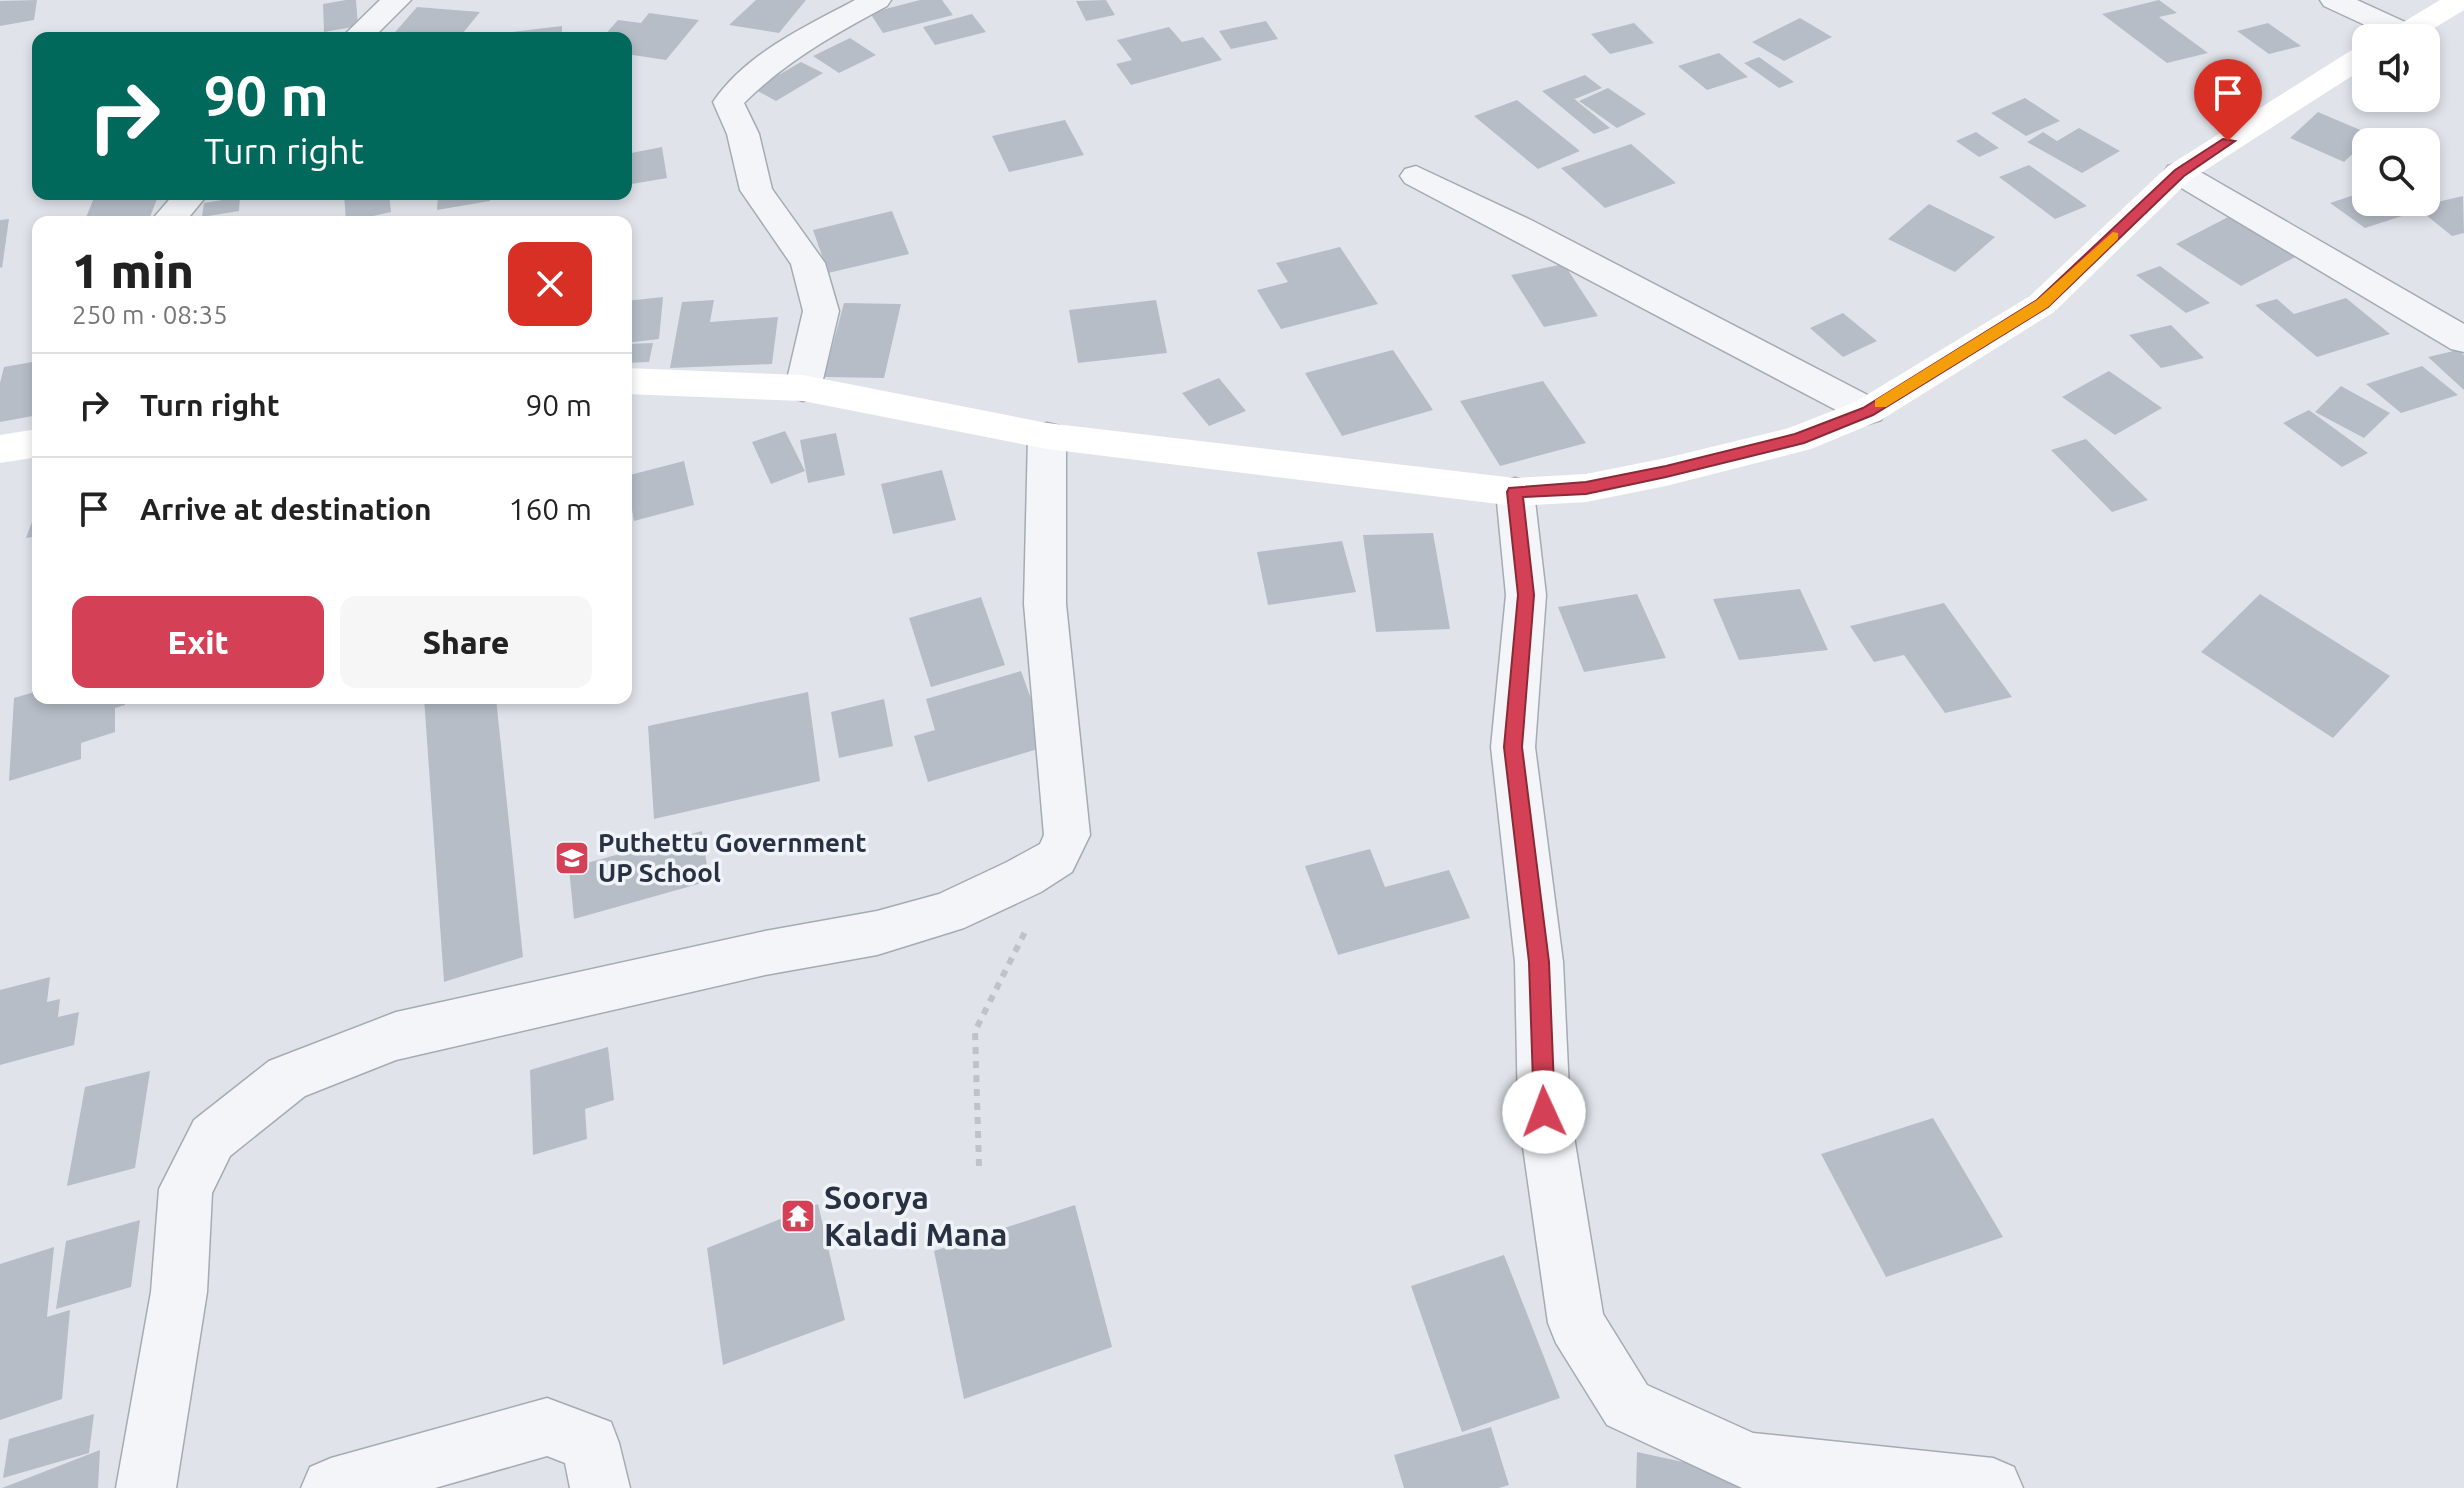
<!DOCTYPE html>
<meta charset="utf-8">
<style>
:root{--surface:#fff;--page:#f6f6f6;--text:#222;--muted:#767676;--line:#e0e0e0;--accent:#d44055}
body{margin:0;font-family:Ubuntu,sans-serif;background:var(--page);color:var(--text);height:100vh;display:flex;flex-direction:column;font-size:30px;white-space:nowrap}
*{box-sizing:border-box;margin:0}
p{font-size:26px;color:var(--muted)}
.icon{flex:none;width:44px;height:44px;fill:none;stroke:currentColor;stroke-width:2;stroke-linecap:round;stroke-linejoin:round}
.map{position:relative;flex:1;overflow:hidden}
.side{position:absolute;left:32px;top:216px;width:600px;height:488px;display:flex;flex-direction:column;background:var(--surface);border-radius:16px;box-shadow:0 4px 12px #0003}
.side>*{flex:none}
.banner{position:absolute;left:32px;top:32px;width:600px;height:168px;border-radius:16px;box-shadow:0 4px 12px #0003;background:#00695c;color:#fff;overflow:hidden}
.controls{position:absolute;left:2352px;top:24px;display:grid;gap:16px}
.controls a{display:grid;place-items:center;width:88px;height:88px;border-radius:16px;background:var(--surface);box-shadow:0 4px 12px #0003;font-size:40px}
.pin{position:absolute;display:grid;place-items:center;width:68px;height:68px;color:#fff;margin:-82px -34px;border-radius:50% 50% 50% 0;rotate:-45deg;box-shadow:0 0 8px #0007}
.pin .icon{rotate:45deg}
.me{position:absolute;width:88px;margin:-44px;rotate:358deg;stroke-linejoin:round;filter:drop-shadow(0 0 6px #0008)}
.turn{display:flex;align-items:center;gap:28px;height:168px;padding:0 40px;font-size:36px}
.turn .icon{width:104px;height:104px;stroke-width:2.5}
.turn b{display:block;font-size:56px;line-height:68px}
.round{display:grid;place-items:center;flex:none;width:84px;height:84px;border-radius:16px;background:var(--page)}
.overview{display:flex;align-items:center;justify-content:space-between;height:136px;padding:0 40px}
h1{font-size:48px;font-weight:800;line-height:60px}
.action{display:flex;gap:16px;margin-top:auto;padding:16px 40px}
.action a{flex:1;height:92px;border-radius:16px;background:var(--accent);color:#fff;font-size:32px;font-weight:800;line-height:92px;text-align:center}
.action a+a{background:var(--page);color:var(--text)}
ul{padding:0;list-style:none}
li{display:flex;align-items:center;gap:24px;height:104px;padding:0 40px;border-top:2px solid var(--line)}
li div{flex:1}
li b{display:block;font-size:30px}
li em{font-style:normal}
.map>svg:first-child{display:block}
.building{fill:#b7bdc7}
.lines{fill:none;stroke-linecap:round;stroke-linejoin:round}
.street-casing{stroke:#a5abb4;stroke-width:3}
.path{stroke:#bec2c9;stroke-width:6;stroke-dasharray:7 7;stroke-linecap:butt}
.street{fill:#f3f5f8;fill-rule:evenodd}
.secondary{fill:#fff;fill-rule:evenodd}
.route{fill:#d44055;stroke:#8a2a37;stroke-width:2}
.slow{fill:#f59e0b}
.labels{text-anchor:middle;stroke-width:7;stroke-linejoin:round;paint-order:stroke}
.poi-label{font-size:26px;font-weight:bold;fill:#283242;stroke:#f0f3f7;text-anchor:start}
.near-poi-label{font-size:32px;font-weight:bold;fill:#283242;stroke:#f0f3f7;text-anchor:start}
</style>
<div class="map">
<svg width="2464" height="1488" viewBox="0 0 2464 1488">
<rect width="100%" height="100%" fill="#e0e4ea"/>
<!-- building -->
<path class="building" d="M37,0L34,20L0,26V1Z
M346,0H356L358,26L324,32L323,4Z
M756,0H806L779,33L729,25Z
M920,0H942L953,15L883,33L870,13Z
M1106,0L1115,15L1086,21L1076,1Z
M2159,0L2177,13L2159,17L2208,53L2167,63L2102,14Z
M417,7L480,12L463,33L480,34L477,38H390Z
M649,13L699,20L666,60L626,54V38H602L618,20L641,23Z
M972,14L986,32L935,45L923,27Z
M1800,18L1832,37L1784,61L1752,42Z
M1266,21L1278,39L1231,49L1219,31Z
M1634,23L1654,43L1610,54L1591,34Z
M2268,23L2301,46L2269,54L2237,31Z
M562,26V38H504V33Z
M1169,27L1182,42L1203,37L1222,60L1131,85L1116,64L1132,60L1117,40Z
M850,38L876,55L839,73L813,56Z
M1719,53L1748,77L1707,90L1678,66Z
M1759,57L1794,82L1779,88L1744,63Z
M801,62L823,73L776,101L754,89Z
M1585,75L1602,88L1575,99L1572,97L1610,128L1594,134L1542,91Z
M1608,88L1646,114L1617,128L1579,101Z
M2025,98L2060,121L2026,136L1991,113Z
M1517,100L1580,151L1538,169L1474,116Z
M2318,112L2372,135L2344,162L2290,138Z
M1065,120L1084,155L1009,172L992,136Z
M2079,128L2120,151L2082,173L2027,142L2043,132L2057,141Z
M1976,132L1999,148L1979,157L1956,141Z
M1631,144L1676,183L1605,208L1561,168Z
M662,147L667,178L626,185V154Z
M2029,165L2087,206L2055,219L1999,177Z
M2366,191V202H2381L2402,216L2365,228L2330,203Z
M132,194H159L148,222H84L94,198Z
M344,194H389L391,212L346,222Z
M438,194H490V201L437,210Z
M2463,196L2464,233L2452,236L2416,207Z
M240,197L239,211L202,217L204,203Z
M1929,204L1995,237L1955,272L1888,239Z
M892,211L909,254L828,273L813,230Z
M2232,215L2297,256L2241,286L2176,244Z
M9,219L2,268L0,267V220Z
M1340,247L1378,304L1281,329L1257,290L1288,282L1276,263Z
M1564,264L1598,316L1544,327L1511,275Z
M2160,266L2210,303L2186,313L2136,275Z
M663,297L659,339L626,343V301Z
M2346,298L2390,334L2317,357L2255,305L2277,299L2294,314Z
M714,300L710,322L778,317L772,364L670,368L682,302Z
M1156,300L1167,353L1078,363L1069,310Z
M844,303L901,304L884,378L824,377Z
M1843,313L1877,341L1843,357L1810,328Z
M2171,325L2204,358L2161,368L2129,335Z
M653,343L649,362L626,363V344Z
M1393,350L1433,410L1342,436L1305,373Z
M2458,350L2464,355V390L2428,357Z
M38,361V415L0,422V383L4,367Z
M2422,366L2458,395L2401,413L2366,384Z
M2109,371L2162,408L2115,435L2062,397Z
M1219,378L1246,411L1209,426L1182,393Z
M1543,381L1586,443L1500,466L1460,401Z
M2341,386L2390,413L2364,438L2315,412Z
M2309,410L2368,453L2342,467L2283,423Z
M785,431L805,471L771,484L752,442Z
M836,433L845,475L808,483L800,440Z
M2086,439L2148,500L2112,512L2051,450Z
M684,461L694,505L634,521L626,476Z
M942,470L956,520L893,534L881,484Z
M38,506V536L26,538Z
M1433,533L1450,629L1376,632L1363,535Z
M1342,541L1356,592L1268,605L1257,552Z
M1800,589L1828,650L1739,660L1713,599Z
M1637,594L1666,658L1584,672L1558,607Z
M2260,594L2390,676L2333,738L2201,652Z
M981,597L1005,665L931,687L909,618Z
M1944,603L2012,697L1945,713L1904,655L1874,662L1850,626Z
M1021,671L1048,746L928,782L914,736L935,730L926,699Z
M38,691V698H125V705L115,708V732L81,743V759L9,781L14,698Z
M808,692L820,781L654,819L648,726Z
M424,698H496L523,957L444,982Z
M884,699L893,746L839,758L831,712Z
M702,831L709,881L574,919L569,868Z
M1370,849L1385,887L1449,870L1470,918L1338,955L1305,866Z
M50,977L47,1002L60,999L58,1017L79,1012L74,1045L0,1065V990Z
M608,1047L614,1100L585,1109L587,1139L533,1155L530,1070Z
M150,1071L135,1168L67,1186L85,1087Z
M1933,1118L2003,1237L1886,1277L1821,1154Z
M818,1204L845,1320L723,1365L707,1248Z
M1075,1205L1112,1347L964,1399L934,1251Z
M140,1220L131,1287L56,1309L66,1241Z
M54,1247L47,1317L70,1310L62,1399L0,1420V1264Z
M1504,1255L1560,1398L1462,1432L1411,1286Z
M94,1414L89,1453L3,1478L9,1439Z
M1491,1427L1509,1485L1499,1488H1404L1394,1455Z
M100,1450L98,1488H2Z
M1637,1452L1738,1474V1488H1636Z"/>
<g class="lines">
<!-- street casing -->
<g class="street-casing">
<path id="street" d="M380,0H411L373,38H341Z
M855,0H891L887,6C835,34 786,61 744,103L759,134L772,189L825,263L839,311L821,388L816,397L803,401L790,397L785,388L803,311L791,264L740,190L727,134L713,102C746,53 805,27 855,0Z
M2320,0H2357L2416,27L2421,33L2417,38H2393L2324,6Z
M2179,163L2190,166L2464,324V352L2451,349L2168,180L2163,173L2168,166Z
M1416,166L1531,220L1881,402L1887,411L1881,420L1868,424L1855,420L1405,183L1400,176L1405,169Z
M174,194H208L185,222H150Z
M1047,423L1060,426L1066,436V604L1090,835L1072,872L1041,892L964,928L877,955L765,975L396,1060L305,1096L230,1156L212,1193L207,1292L176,1488H116L151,1292L159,1189L194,1120L269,1061L396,1012L765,931L877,911L939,894L1007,862L1040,844L1044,835L1024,604L1028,436L1034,426Z
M1515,478L1529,482L1534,492L1546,595L1535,747L1563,962L1570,1112L1603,1314L1647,1385L1753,1433L1993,1458L2014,1467L2023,1488H1742L1607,1425L1556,1343L1548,1323L1518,1112L1515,962L1491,747L1506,595L1496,492L1501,482Z
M547,1398L611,1422L619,1443L630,1488H570L565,1463L547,1456L435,1488H301L310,1467L331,1458Z"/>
</g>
<!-- path -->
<path class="path" d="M979,1166L975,1031L1025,932"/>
<!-- street -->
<use href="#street" class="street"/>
<!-- secondary -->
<path class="secondary" d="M2440,0H2464V10L2418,38H2382L2387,32Z
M2366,45V67L2190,180L2054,312L1881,420L1811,449L1666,486L1586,502L1515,506L1047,449L803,401L626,394V368L803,375L1047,423L1515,478L1586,474L1666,458L1789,428L1855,402L2030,296L2168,166L2355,48Z
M38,429V457L0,463V435Z"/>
</g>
<!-- route -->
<path class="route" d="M2223,139L2235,141L2184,176L2048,307L1873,415L1804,443L1666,477L1586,494L1523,497L1534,595L1522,747L1549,962L1555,1112L1552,1120L1544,1123L1537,1120L1534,1112L1529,962L1504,747L1518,595L1507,492L1509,488L1586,482L1666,466L1795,434L1863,408L2037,300L2175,170Z"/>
<!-- slow -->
<path class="slow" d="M2113,232L2118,233V239L2048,307L1886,407H1875V400L2037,300Z"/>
<!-- icons -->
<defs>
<g id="school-square" transform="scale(1.8)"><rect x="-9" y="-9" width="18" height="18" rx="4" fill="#d44055" stroke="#f0f3f7"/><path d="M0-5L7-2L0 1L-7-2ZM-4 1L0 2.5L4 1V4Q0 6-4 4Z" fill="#fff"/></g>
<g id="temple-square" transform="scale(1.8)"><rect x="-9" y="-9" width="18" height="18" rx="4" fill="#d44055" stroke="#f0f3f7"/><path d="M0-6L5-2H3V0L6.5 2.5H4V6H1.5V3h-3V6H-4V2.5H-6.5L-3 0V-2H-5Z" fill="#fff"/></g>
</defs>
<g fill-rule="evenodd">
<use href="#school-square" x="572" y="858"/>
<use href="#temple-square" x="798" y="1216"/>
</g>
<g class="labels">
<!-- poi labels -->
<g class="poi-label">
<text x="598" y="852">Puthettu Government<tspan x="598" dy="30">UP School</tspan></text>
</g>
<!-- near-poi labels -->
<g class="near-poi-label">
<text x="824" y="1209">Soorya<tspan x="824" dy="37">Kaladi Mana</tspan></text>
</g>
</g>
</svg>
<div class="controls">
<a><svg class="icon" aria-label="sound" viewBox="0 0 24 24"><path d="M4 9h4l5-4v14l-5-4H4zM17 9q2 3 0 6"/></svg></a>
<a><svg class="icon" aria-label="search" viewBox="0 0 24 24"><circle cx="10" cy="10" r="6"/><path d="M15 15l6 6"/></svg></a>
</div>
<div class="pin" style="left:2228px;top:141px;background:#d93025"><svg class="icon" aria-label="arrive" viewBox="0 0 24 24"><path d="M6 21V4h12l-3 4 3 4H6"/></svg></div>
<svg class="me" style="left:1544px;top:1112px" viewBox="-20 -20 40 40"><circle r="19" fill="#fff"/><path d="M0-13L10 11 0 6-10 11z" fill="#d44055"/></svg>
<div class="banner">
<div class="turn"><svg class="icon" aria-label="right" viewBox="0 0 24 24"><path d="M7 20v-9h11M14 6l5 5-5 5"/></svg><div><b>90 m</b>Turn right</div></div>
</div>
<section class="side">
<div class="overview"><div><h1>1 min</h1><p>250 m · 08:35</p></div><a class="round" style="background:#d93025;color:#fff"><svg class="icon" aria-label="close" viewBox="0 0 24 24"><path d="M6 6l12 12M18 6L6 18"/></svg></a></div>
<ul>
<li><svg class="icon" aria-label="right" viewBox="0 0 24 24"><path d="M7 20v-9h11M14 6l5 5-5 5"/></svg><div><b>Turn right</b></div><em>90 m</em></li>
<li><svg class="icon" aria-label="arrive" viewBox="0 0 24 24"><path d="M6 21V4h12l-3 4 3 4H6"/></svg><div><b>Arrive at destination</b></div><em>160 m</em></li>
</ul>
<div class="action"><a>Exit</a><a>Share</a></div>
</section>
</div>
